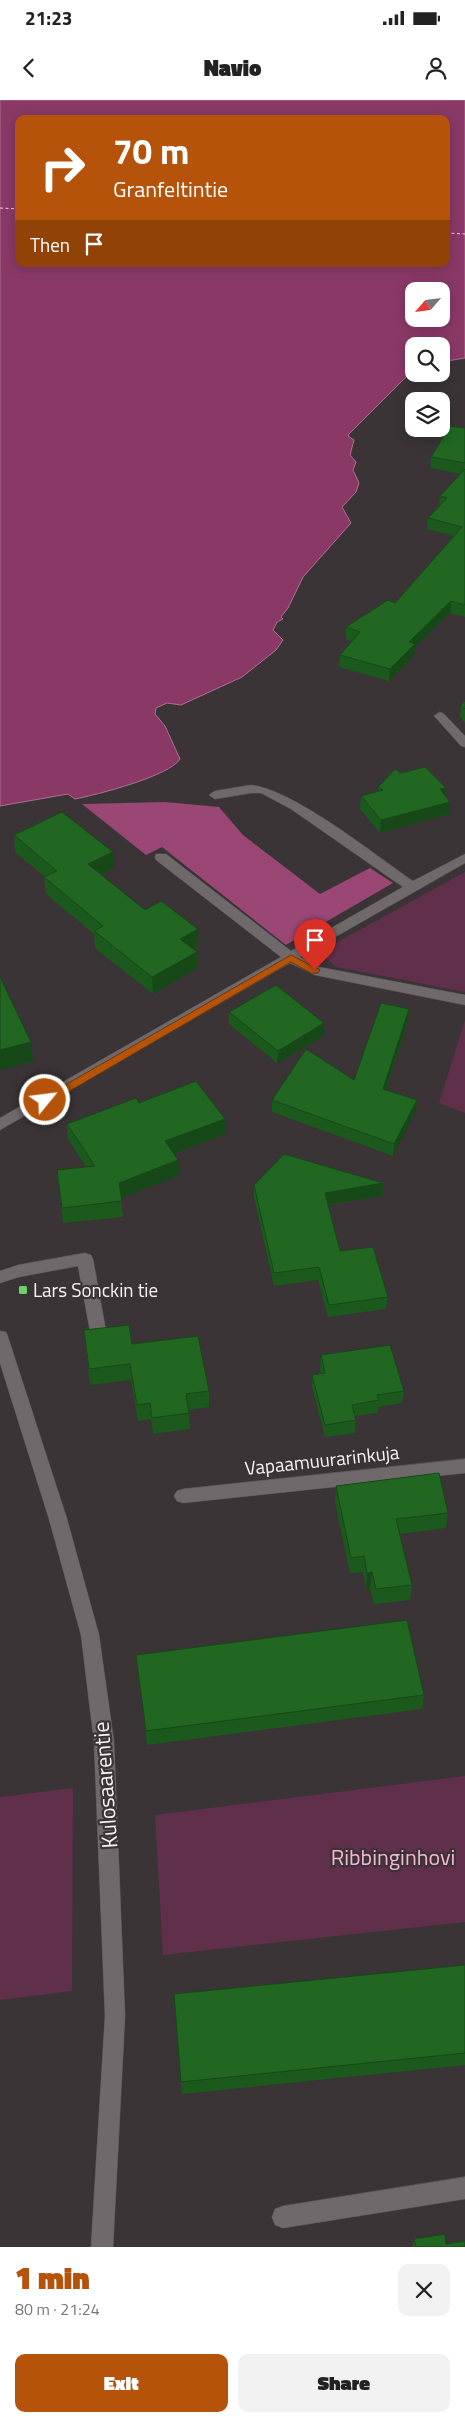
<!DOCTYPE html>
<meta charset="utf-8">
<style>
:root{--surface:#fff;--page:#f2f2f2;--text:#222;--muted:#767676;--accent:#b45309}
body{margin:0;font-family:"Titillium Web",sans-serif;background:var(--page);color:var(--text);height:100vh;display:flex;flex-direction:column;font-size:19px;white-space:nowrap}
*{box-sizing:border-box;margin:0}
p{font-size:16px;color:var(--muted)}
.icon{flex:none;width:28px;height:28px;fill:none;stroke:currentColor;stroke-width:2;stroke-linecap:round;stroke-linejoin:round}
.map{position:relative;height:2147px;overflow:hidden}
.panel{display:flex;flex-direction:column;background:var(--surface);flex:1}
.panel>*{flex:none}
.guide{position:absolute;left:15px;top:15px;width:435px;height:152px;border-radius:10px;box-shadow:0 2px 12px #0003;background:#b45309;color:#fff;overflow:hidden}
.needle{width:32px;rotate:242deg}
.tools{position:absolute;left:405px;top:182px;display:grid;gap:10px}
.tools a{display:grid;place-items:center;width:45px;height:45px;border-radius:10px;background:var(--surface);box-shadow:0 2px 12px #0003;font-size:25px}
.pin{position:absolute;display:grid;place-items:center;width:42px;height:42px;color:#fff;margin:-51px -21px;border-radius:50% 50% 50% 0;rotate:-45deg;box-shadow:0 0 5px #0007}
.pin .icon{rotate:45deg}
.me{position:absolute;width:55px;margin:-28px;rotate:61deg;stroke-linejoin:round;filter:drop-shadow(0 0 4px #0008)}
.turn{display:flex;align-items:center;gap:18px;height:105px;padding:0 15px;font-size:22px}
.turn .icon{width:65px;height:65px;stroke-width:2.5}
.turn b{display:block;font-size:35px;line-height:42px}
.then{display:flex;align-items:center;height:48px;padding:0 15px;background:#0003;gap:10px;font-size:19px}
.round{display:grid;place-items:center;flex:none;width:52px;height:52px;border-radius:10px;background:var(--page)}
.summary{display:flex;align-items:center;justify-content:space-between;height:85px;padding:0 15px}
h1{font-size:30px;font-weight:800;line-height:38px;color:var(--accent)}
.cta{display:flex;gap:10px;margin-top:auto;padding:10px 15px}
.cta a{flex:1;height:58px;border-radius:10px;background:var(--accent);color:#fff;font-size:20px;font-weight:800;line-height:58px;text-align:center}
.cta a+a{background:var(--page);color:var(--text)}
.status{display:flex;justify-content:space-between;align-items:center;height:35px;padding:0 25px;background:var(--surface);direction:ltr}
.status svg{height:14px;fill:currentColor}
header{display:flex;justify-content:space-between;align-items:center;height:65px;padding:0 15px;background:var(--surface);font-size:22px;font-weight:800}
.map>svg:first-child{display:block}
.green{fill:#602f4a}
.forest{fill:#9a4775}
.water{fill:#8a3967;stroke:#ab7192;fill-rule:evenodd}
.lines{fill:none;stroke-linecap:round;stroke-linejoin:round}
.ferry{stroke:#fccce3;stroke-width:1;stroke-dasharray:3 2.5;stroke-linecap:butt}
.minor-casing{stroke:#595356;stroke-width:1}
.minor{fill:#70696c;fill-rule:evenodd}
.wall{fill:#1c591d}
.shaded-wall{fill:#174818}
.building{fill:#216722;stroke:#174818}
.route{fill:#b45309;stroke:#753606}
.poi-dot{fill:#67d465;stroke:#3a3436;stroke-width:2}
.labels{text-anchor:middle;stroke-width:4.5;stroke-linejoin:round;paint-order:stroke}
.poi-label{font-size:19px;fill:#f7f3f5;stroke:#3a3436;text-anchor:start}
.street-label{font-size:19px;fill:#f7f3f5;stroke:#3a3436}
.near-street-label{font-size:22px;fill:#f7f3f5;stroke:#3a3436}
.near-park-label{font-size:22px;fill:#fbb4d7;stroke:#3a3436}
</style>
<div class="status"><b>21:23</b><svg viewBox="0 0 49 12"><path d="M0 12V9h3v3zM5 12V6h3v6zM10 12V3h3v9zM15 12V0h3v12zM26 1h20v11H26zM47 4h2v5h-2z"/></svg></div>
<header><svg class="icon" aria-label="back" viewBox="0 0 24 24"><path d="M15 5l-7 7 7 7"/></svg>Navio<svg class="icon" aria-label="person" viewBox="0 0 24 24"><circle cx="12" cy="8" r="4"/><path d="M4 21q1-7 8-7t8 7"/></svg></header>
<div class="map">
<svg width="465" height="2147" viewBox="0 0 465 2147">
<rect width="100%" height="100%" fill="#3a3436"/>
<!-- green -->
<path class="green" d="M465,772V892L336,867L326,858L327,850L332,845Z
M465,920V1013L439,1003Z
M465,1676V1822L163,1855L155,1715Z
M73,1688L72,1891L0,1900V1697Z"/>
<!-- forest -->
<path class="forest" d="M165,702L219,707L243,735L320,794L370,768L393,783L286,845L162,747L146,755L82,704Z"/>
<!-- water -->
<path class="water" d="M0,0H465V258L441,262V246H414V269L349,334L348,336L354,340L350,355L356,362L353,370L359,383L356,392L342,407L351,423L303,477L288,508L281,517L283,519L277,522L273,530L283,540L276,550L242,577L181,605L167,603L156,608L155,614L165,626L180,659C170,676 96,695 75,699L68,694L0,706ZM19,19H446V164H19ZM414,191H441V219H414Z"/>
<g class="lines">
<!-- ferry -->
<path class="ferry" d="M0,108L19,109
M446,133L465,134"/>
<!-- minor casing -->
<g class="minor-casing">
<path id="minor" d="M440,612L444,614L465,636V647L461,646L436,618L434,616Z
M251,685C293,689 375,755 413,781L465,754V763L300,857L319,867L465,895V905L315,875L290,863L0,1030V1018L281,857L156,760L155,757L156,754H166L291,851L403,787L291,709L261,693H251L215,699L209,695L215,691Z
M85,1153L91,1155L93,1159L106,1231L104,1235L98,1237L92,1235L90,1231L78,1166L19,1177L0,1183V1171L18,1165Z
M0,1231L6,1232L8,1237L67,1419L99,1535L114,1642L125,1916L113,2147H91L105,1916L94,1642L81,1535L49,1419L0,1263Z
M465,1359V1373L183,1403L177,1401L174,1396L177,1391L183,1389Z
M465,2077V2099L283,2128L275,2125L272,2117L275,2109L283,2106Z"/>
</g>
<!-- minor -->
<use href="#minor" class="minor"/>
</g>
<!-- wall -->
<path class="wall" d="M465,328V517L450,513L415,547L414,556L389,581L339,567L340,555L352,541L346,539V527L395,503L454,436L427,429L428,418L439,406L440,396L461,374L430,368L431,357Z
M465,601V623L460,617L461,605Z
M401,673L445,695L449,714L380,733L360,709L361,696L378,692V687Z
M14,735L113,752L114,768L101,774L145,810L198,846L192,849L197,868L153,894L95,848L94,834L46,794L44,777H45L15,752Z
M409,909L408,920L386,990L417,1000L416,1011L393,1056L272,1012V1000L354,980Z
M229,912L324,936L277,963L229,924Z
M139,1003L225,1034L174,1054L178,1060L179,1075L121,1098L123,1117L63,1123L57,1070L86,1067L68,1039L67,1024Z
M383,1083L382,1096L328,1105L340,1151L388,1197L386,1209L328,1217L318,1180L274,1186L254,1097V1085Z
M84,1230L132,1244L209,1291V1307L189,1310L190,1329L153,1334L151,1319L138,1321L131,1280L90,1285Z
M321,1255L404,1291L402,1303L378,1307V1313L355,1316L356,1320L355,1333L325,1337L312,1287V1275L321,1273L320,1267Z
M336,1386L448,1413L446,1428L400,1434L412,1485L410,1500L374,1504L370,1488L366,1489L363,1472L350,1473L335,1402Z
M136,1555L424,1595L422,1609L147,1645L138,1570Z
M465,1865V1965L182,1994L174,1894Z
M414,2139L446,2144L465,2147H412Z"/>
<!-- shaded-wall -->
<path class="shaded-wall" d="M451,501L450,513L415,547L414,556L389,581L390,569L409,542Z
M446,688L444,700L440,689Z
M450,702L449,714L380,733L381,720Z
M113,752L114,768L89,780L88,764Z
M198,829V846L180,855V839Z
M197,852V868L153,894L152,877Z
M409,909L408,920L382,1001L383,989Z
M324,923V936L277,963L278,951Z
M31,942L33,961L0,970V950Z
M417,1000L416,1011L393,1056L394,1044Z
M225,1019V1034L166,1057L165,1041Z
M178,1060L179,1075L120,1099L119,1083Z
M383,1083L382,1096L324,1105L325,1093Z
M372,1472L370,1488L366,1489L367,1473Z"/>
<!-- building -->
<path class="building" d="M450,326L465,328V363L431,357Z
M465,369V505L451,501L409,542L415,544L390,569L340,555L360,532L346,527L388,500L395,503L462,427L428,418L447,398L440,396Z
M465,601V609L461,605Z
M425,667L446,688L440,689L450,702L381,720L361,696L383,690L378,687L395,669L401,673Z
M62,712L113,752L88,764L145,810L161,801L198,829L180,839L197,852L152,877L94,831L103,826L44,777L57,771L14,735Z
M0,877L31,942L0,950Z
M276,885L324,923L278,951L229,912Z
M381,903L409,909L383,989L417,1000L394,1044L272,1000L306,949L354,980Z
M196,981L225,1019L165,1041L178,1060L119,1083L122,1101L62,1108L57,1070L95,1066L67,1024L136,998L139,1003Z
M284,1054L383,1083L325,1093L340,1151L373,1147L388,1197L329,1205L319,1167L274,1173L254,1085Z
M129,1225L132,1244L198,1236L209,1291L186,1294L189,1313L152,1318L150,1303L137,1305L130,1264L89,1269L84,1230Z
M390,1245L404,1291L377,1295L379,1300L352,1305L356,1320L325,1325L312,1275L325,1273L321,1255Z
M439,1373L448,1413L396,1419L412,1485L376,1489L372,1472L367,1473L364,1456L351,1458L336,1386Z
M407,1520L424,1595L146,1631L136,1555Z
M465,1865V1953L181,1982L174,1894Z
M445,2134L446,2144L465,2141V2147H416L414,2139Z"/>
<!-- route -->
<path class="route" d="M291,855L320,870L318,873H311L291,862L49,1003H41L39,1000Z"/>
<!-- markers -->
<rect class="poi-dot" x="18" y="1185" width="10" height="10" rx="2.5"/>
<g class="labels">
<!-- poi labels -->
<g class="poi-label">
<text x="33" y="1197">Lars Sonckin tie</text>
</g>
<!-- street labels -->
<g class="street-label">
<text transform="translate(322 1360) rotate(-6)" y="7">Vapaamuurarinkuja</text>
</g>
<!-- near-street labels -->
<g class="near-street-label">
<text transform="translate(105 1685) rotate(-94)" y="8">Kulosaarentie</text>
</g>
<!-- near-park labels -->
<g class="near-park-label">
<text x="393" y="1765">Ribbinginhovi</text>
</g>
</g>
</svg>
<div class="tools">
<a><svg class="needle" viewBox="-14 -14 28 28"><path d="M0-13l5 13h-10z" fill="#e53935"/><path d="M0 13l5-13h-10z" fill="#767676"/></svg></a>
<a><svg class="icon" aria-label="search" viewBox="0 0 24 24"><circle cx="10" cy="10" r="6"/><path d="M15 15l6 6"/></svg></a>
<a><svg class="icon" aria-label="layers" viewBox="0 0 24 24"><path d="M12 4l9 5-9 5-9-5zM3 14l9 5 9-5"/></svg></a>
</div>
<div class="pin" style="left:315px;top:870px;background:#d93025"><svg class="icon" aria-label="arrive" viewBox="0 0 24 24"><path d="M6 21V4h12l-3 4 3 4H6"/></svg></div>
<svg class="me" style="left:45px;top:1000px" viewBox="-20 -20 40 40"><circle r="17" fill="#b45309" stroke="#fff" stroke-width="3"/><path d="M0-11L8 9 0 5-8 9z" fill="#fff"/></svg>
<div class="guide">
<div class="turn"><svg class="icon" aria-label="right" viewBox="0 0 24 24"><path d="M7 20v-9h11M14 6l5 5-5 5"/></svg><div><b>70 m</b>Granfeltintie</div></div>
<div class="then">Then<svg class="icon" aria-label="arrive" viewBox="0 0 24 24"><path d="M6 21V4h12l-3 4 3 4H6"/></svg></div>
</div>
</div>
<section class="panel">
<div class="summary"><div><h1>1 min</h1><p>80 m · 21:24</p></div><a class="round"><svg class="icon" aria-label="close" viewBox="0 0 24 24"><path d="M6 6l12 12M18 6L6 18"/></svg></a></div>
<div class="cta"><a>Exit</a><a>Share</a></div>
</section>
